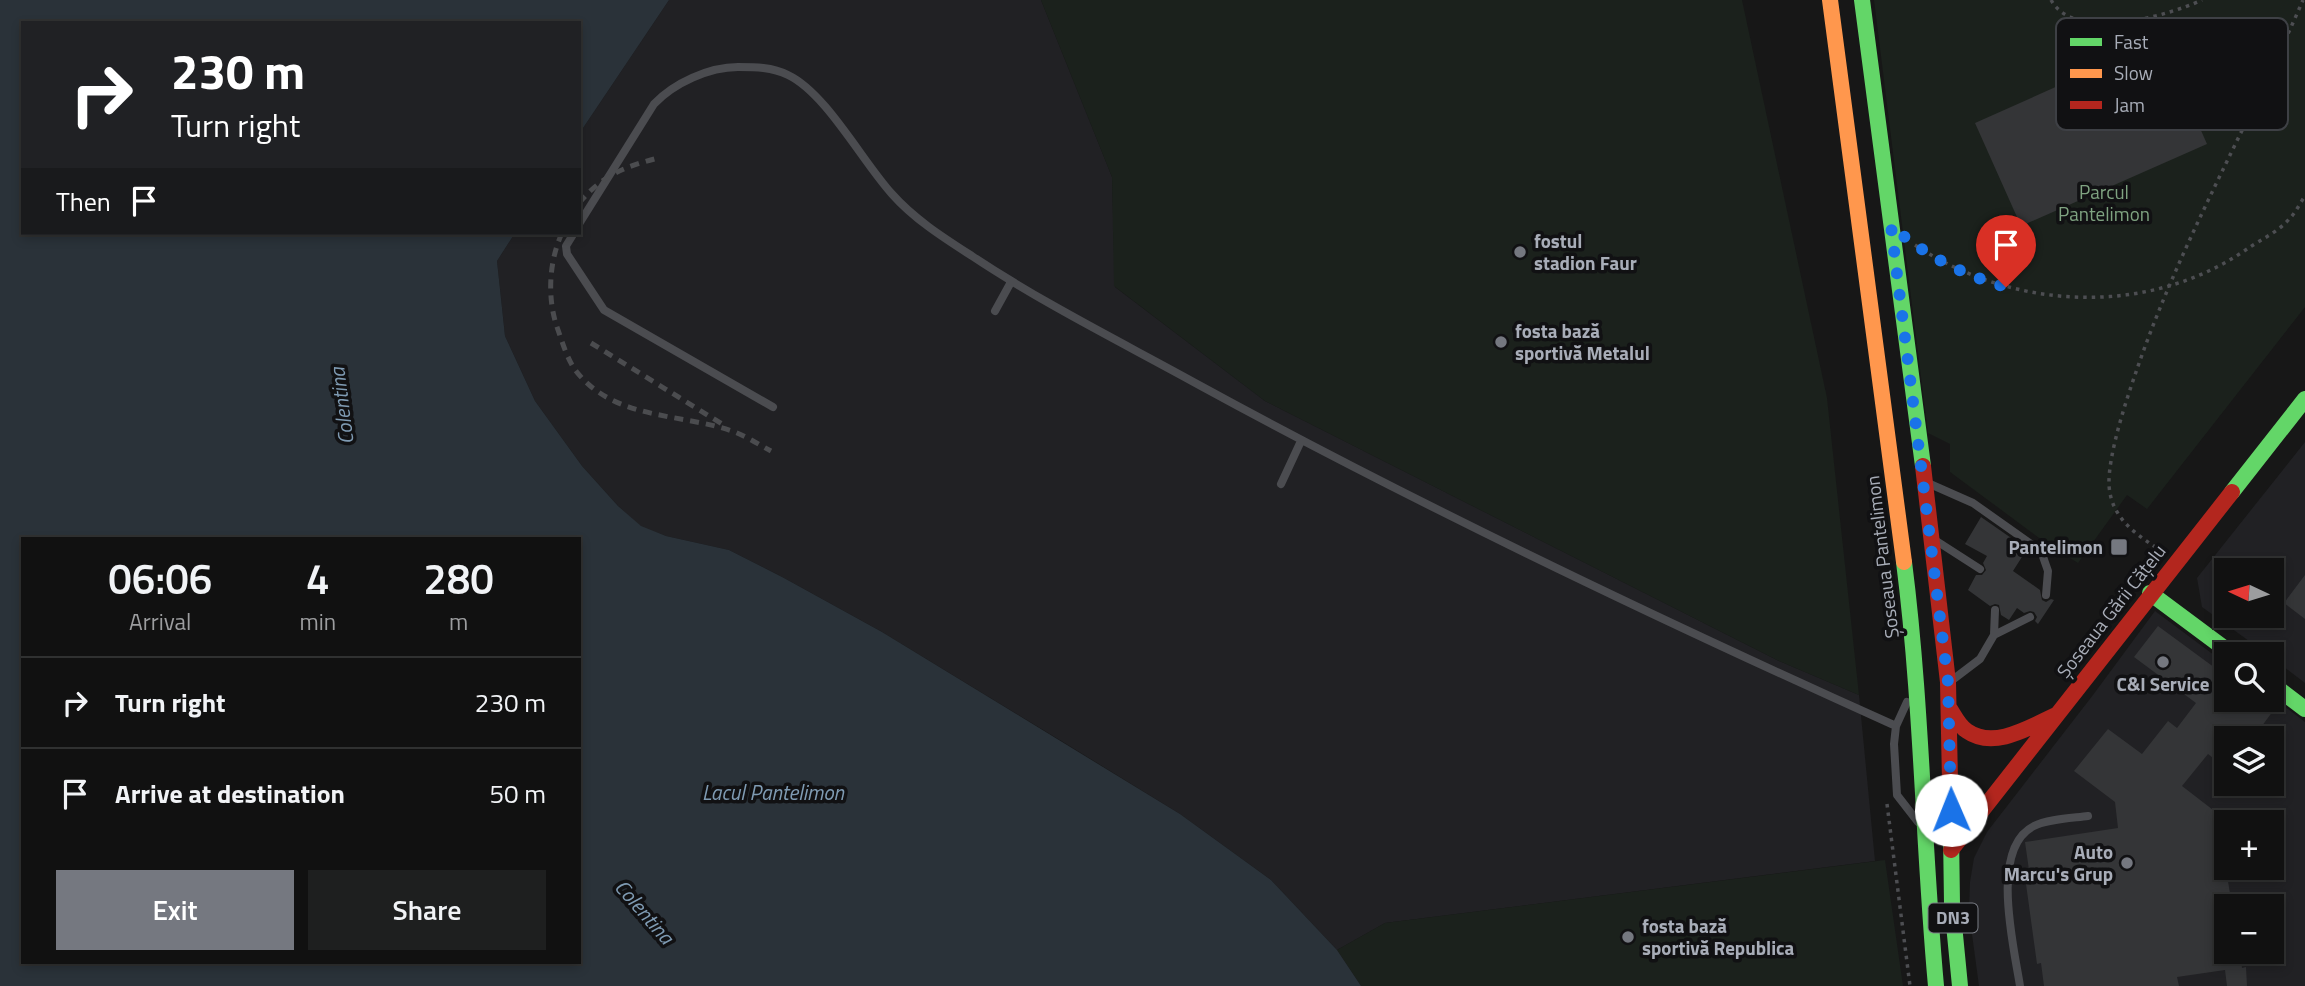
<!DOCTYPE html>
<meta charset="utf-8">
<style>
:root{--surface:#111;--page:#1e1f1f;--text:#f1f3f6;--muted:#9c9d9f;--line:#303131;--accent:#757880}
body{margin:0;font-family:"Titillium Web",sans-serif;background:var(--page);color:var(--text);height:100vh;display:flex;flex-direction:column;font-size:26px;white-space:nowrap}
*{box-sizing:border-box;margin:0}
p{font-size:23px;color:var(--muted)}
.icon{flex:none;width:38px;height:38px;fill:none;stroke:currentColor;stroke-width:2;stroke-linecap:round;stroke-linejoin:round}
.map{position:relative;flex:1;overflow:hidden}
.panel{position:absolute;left:21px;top:537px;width:560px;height:427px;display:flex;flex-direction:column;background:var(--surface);border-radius:0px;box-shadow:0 4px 10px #0003,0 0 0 2px var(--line)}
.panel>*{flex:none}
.banner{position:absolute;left:21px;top:21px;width:560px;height:214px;border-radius:0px;box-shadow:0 4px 10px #0003,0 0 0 2px var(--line);background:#202124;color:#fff;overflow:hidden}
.needle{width:46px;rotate:274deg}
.tools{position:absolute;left:2214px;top:558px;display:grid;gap:14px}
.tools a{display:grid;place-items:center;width:70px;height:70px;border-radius:0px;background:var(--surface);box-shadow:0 4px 10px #0003,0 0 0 2px var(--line);font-size:35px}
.pin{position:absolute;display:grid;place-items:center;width:60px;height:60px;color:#fff;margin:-72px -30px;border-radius:50% 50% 50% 0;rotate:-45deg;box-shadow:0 0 7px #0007}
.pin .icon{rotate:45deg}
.me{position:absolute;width:77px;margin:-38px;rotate:359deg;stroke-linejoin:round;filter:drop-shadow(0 0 5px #0008)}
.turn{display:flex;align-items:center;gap:24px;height:147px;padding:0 35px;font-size:32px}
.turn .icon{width:91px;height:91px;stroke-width:2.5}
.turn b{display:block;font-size:49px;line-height:60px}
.then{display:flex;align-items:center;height:66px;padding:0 35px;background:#0003;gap:14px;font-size:26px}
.eta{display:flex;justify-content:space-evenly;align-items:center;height:119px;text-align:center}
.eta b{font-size:42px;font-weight:600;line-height:49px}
.cta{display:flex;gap:14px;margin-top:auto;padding:14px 35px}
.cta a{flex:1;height:80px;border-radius:0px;background:var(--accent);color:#fff;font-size:28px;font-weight:600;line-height:80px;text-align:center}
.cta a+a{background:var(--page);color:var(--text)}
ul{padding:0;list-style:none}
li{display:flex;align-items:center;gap:21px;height:91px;padding:0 35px;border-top:2px solid var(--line)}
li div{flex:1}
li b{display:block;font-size:26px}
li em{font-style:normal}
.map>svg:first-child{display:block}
.built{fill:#212124;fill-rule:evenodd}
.green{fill:#1b211c}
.water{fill:#2a3239;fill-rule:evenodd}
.building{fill:#343537}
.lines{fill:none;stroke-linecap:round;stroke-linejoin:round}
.path{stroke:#4d4e52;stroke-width:3.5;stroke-dasharray:3.5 5;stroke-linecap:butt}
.lane{stroke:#4b4c50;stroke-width:8}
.fast{stroke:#63d668;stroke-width:16}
.slow{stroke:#ff974d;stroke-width:16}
.jam{stroke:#b3261e;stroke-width:16}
.rail{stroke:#4b4c4f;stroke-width:5;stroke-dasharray:9 7;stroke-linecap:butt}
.route{stroke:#1a73e8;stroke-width:12;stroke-dasharray:0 21.6}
.poi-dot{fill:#757880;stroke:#111113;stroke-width:2.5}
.labels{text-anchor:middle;stroke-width:7;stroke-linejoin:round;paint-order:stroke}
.shield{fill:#111113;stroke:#7b7e86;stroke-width:2}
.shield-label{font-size:18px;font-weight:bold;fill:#a8adb8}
.park-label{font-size:19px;fill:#7fa381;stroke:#111113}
.poi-label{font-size:19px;font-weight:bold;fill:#a8adb8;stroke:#111113;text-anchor:start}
.street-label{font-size:19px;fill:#a8adb8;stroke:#111113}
.water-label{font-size:21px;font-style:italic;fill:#7f9bb3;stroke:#111113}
.key{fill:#111113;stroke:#3e4045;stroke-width:2}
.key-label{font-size:19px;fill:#a8adb8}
</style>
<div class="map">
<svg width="2305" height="986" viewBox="0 0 2305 986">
<rect width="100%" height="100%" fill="#171717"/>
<!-- built -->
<path class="built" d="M669,0H1041L1112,177L1115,287L1265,401L1777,660L1859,695L1875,861L1385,923L1337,950L1271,880L1180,814L1063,742L882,632L784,578L729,550L666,536L641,527L618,506L582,466L535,401L505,336L497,261L515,233H579V134Z
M2305,442V683L2272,658V654H2267L2202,607L2197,578ZM2226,570H2272V616H2226Z
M2155,611L2226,664V700H2272V697L2305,722V986H1979L1969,912L1970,882L1974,858L1987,832L2093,695ZM2226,738H2272V784H2226ZM2226,822H2272V868H2226ZM2226,906H2272V952H2226Z"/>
<!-- green -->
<path class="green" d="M1041,0H1742L1827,398L1859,695L1777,660L1265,401L1114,286L1112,177Z
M1874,0H2305V307L2147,509L2127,495L2078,563L2046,543L1950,472V444L1928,433Z
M1885,860L1903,986H1361L1337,950L1385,923Z"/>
<!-- water -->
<path class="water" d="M0,0H669L579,134V23H23V233H515L497,261L505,336L535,401L582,466L618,506L641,526L666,536L729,550L784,578L882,632L1180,814L1271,880L1337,950L1361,986H0ZM23,539H579V962H23Z"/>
<!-- building -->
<path class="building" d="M2161,40L2207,144L2021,226L1975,123Z
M1981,517L2027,549L2013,571L2040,590L2042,600L2046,602L2051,599L2054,600L2038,624L2035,621L2037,617L2034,612L2030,611L2024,613L2017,608L2009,620L2001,615L1999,605L1995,604L1990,606L1968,590L1976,575H1982L1986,570L1983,563L1987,556L1965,544Z
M2305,575V619L2284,603Z
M2158,626L2226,676V700H2258L2273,711L2253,738H2244L2226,725V768L2208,754L2182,786L2217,813L2232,906H2226V952H2240L2242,968L2246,967L2247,986H2227L2225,970L2177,977L2179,986H2044L2041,963L2037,964L2026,884H2031L2025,842L2118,828L2115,802L2074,771L2108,729L2142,754L2168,721L2177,728L2196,703L2134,657Z"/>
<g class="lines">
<!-- path -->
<path class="path" d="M2051,0C2075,43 2167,16 2202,0
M1915,245C2013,310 2147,318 2247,249C2260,240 2280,231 2290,218C2296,212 2300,203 2305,196
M2163,552C2137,535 2111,519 2109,485C2108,455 2126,401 2136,372C2180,243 2249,125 2303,0
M1887,804L1910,986"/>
<!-- lane -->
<path class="lane" d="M579,224L654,104C674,83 709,67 738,67C755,67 772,67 788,75C826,93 862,161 892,194C914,219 944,238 972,256C1044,304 1123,343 1199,385C1426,509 1660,620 1896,726
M574,233L566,246L567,254L604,310L773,407
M995,311L1011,282
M1281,484L1301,441
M1930,484L1973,503L2041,551L2048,571L2046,595
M1938,542L1980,569
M1994,635L2030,617
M1951,681L1980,659L1994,635L1995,610
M1907,702L1896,726L1894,744L1897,795L1918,822
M2020,986C2014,947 1989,848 2034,826C2047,819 2073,818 2088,816"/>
<!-- fast -->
<path class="fast" d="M1862,0L1923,466
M2232,492L2305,399
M1904,562C1922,703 1923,845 1936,986
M2150,593L2232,654
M2272,684L2305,709
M1951,832L1952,904L1960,986"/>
<!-- slow -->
<path class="slow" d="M1830,0L1904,562"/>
<!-- jam -->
<path class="jam" d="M1923,466L1948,682L1951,832
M1950,709C1955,717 1959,726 1967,731C1994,750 2030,727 2056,715
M1951,850L2232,492"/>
<!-- rail -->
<path class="rail" d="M579,203C603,175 624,167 658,158
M562,233C549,261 547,298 557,327C562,341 567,359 576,371C614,420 680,413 732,431C746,436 758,444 771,451
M591,343L722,424"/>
</g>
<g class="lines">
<!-- route -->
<path class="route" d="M1951,810L1948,682L1891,226C1925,255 1963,275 2006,287"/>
</g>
<!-- markers -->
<g class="poi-dot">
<circle cx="1520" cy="252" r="7"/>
<circle cx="1501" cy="342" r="7"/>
<rect x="2110" y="538" width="18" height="18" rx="3.5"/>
<circle cx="2163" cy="662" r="7"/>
<circle cx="2127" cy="863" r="7"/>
<circle cx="1628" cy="937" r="7"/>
</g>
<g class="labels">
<!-- shield labels -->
<rect class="shield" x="1928.5" y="903.5" width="49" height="29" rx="5"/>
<g class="shield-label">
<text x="1953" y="924">DN3</text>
</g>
<!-- park labels -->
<g class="park-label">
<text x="2104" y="199">Parcul<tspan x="2104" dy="22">Pantelimon</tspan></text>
</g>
<!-- poi labels -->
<g class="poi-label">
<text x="1534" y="248">fostul<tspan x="1534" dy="22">stadion Faur</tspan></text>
<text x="1515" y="338">fosta bază<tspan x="1515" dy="22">sportivă Metalul</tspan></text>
<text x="2103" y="554" text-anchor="end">Pantelimon</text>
<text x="2163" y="691" text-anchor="middle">C&amp;I Service</text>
<text x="2113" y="859" text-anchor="end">Auto<tspan x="2113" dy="22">Marcu's Grup</tspan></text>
<text x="1642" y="933">fosta bază<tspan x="1642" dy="22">sportivă Republica</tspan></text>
</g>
<!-- street labels -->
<g class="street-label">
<text transform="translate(1882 557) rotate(-97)" y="7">Șoseaua Pantelimon</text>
<text transform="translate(2111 611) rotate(-52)" y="7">Șoseaua Gării Cățelu</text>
</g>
<!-- water labels -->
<g class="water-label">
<text transform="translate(342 406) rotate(-97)" y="7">Colentina</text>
<text x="773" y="800">Lacul Pantelimon</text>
<text transform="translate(644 912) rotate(49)" y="7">Colentina</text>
</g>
</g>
<!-- legend -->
<rect x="2056" y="18" width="232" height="112" rx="10" class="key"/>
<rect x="2070" y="38" width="32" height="8" fill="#63d668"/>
<rect x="2070" y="69" width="32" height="9" fill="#ff974d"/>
<rect x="2070" y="101" width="32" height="8" fill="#b3261e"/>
<g class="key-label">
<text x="2114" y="49">Fast</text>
<text x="2114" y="80">Slow</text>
<text x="2114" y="112">Jam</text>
</g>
</svg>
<div class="tools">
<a><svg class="needle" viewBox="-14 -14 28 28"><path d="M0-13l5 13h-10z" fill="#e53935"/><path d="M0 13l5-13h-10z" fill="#9c9d9f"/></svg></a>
<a><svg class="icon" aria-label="search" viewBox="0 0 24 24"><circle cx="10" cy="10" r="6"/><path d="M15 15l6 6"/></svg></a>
<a><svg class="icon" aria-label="layers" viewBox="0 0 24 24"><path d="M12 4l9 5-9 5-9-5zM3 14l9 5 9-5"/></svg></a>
<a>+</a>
<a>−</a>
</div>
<div class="pin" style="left:2006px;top:287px;background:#d93025"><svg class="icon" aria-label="arrive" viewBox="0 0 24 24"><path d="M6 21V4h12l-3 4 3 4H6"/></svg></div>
<svg class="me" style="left:1951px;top:810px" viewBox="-20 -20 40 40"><circle r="19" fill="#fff"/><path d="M0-13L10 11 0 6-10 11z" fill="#1a73e8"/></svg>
<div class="banner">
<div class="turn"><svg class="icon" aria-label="right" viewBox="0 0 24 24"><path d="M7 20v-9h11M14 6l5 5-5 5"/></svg><div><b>230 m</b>Turn right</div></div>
<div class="then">Then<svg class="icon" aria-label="arrive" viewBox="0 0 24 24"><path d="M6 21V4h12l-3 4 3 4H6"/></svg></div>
</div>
<section class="panel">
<div class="eta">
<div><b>06:06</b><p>Arrival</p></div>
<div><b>4</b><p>min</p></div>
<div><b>280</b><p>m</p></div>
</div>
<ul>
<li><svg class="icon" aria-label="right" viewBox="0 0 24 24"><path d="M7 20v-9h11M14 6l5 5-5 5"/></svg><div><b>Turn right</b></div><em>230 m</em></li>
<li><svg class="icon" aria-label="arrive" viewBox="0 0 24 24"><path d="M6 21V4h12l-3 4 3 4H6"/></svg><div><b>Arrive at destination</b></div><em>50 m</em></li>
</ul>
<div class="cta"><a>Exit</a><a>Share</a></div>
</section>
</div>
